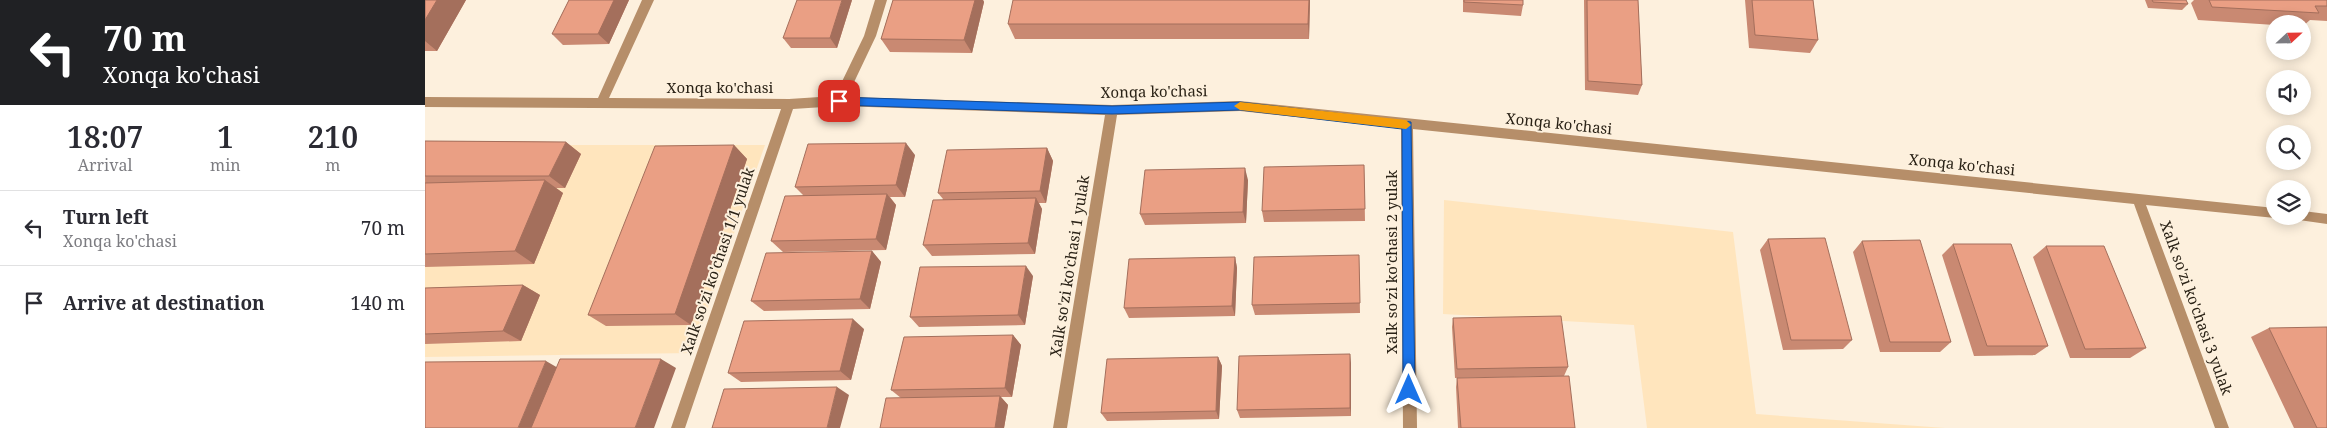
<!DOCTYPE html>
<style>
:root{--surface:#fff;--page:#f2f2f3;--text:#2b2b33;--muted:#7c7c81;--line:#e1e1e2}
body{margin:0;font-family:"Noto Serif",serif;background:var(--page);color:var(--text);height:100vh;display:flex;flex-direction:column;font-size:19px;white-space:nowrap}
*{box-sizing:border-box;margin:0}
p{font-size:16px;color:var(--muted)}
.icon{flex:none;width:28px;height:28px;fill:none;stroke:currentColor;stroke-width:2;stroke-linecap:round;stroke-linejoin:round}
.map{position:relative;flex:1;overflow:hidden}
.panel{display:flex;flex-direction:column;background:var(--surface);width:425px}
.panel>*{flex:none}
.top-card{background:#202124;color:#fff;overflow:hidden}
.needle{width:32px;rotate:68deg}
.controls{position:absolute;left:1841px;top:15px;display:grid;gap:10px}
.controls a{display:grid;place-items:center;width:45px;height:45px;border-radius:50%;background:var(--surface);box-shadow:0 2px 12px #0003;font-size:25px}
.pin{position:absolute;display:grid;place-items:center;width:42px;height:42px;color:#fff;margin:-21px;border-radius:10px;box-shadow:0 2px 8px #0006}
.me{position:absolute;width:55px;margin:-28px;rotate:0deg;stroke-linejoin:round;filter:drop-shadow(0 0 4px #0008)}
.turn{display:flex;align-items:center;gap:18px;height:105px;padding:0 20px;font-size:22px}
.turn .icon{width:65px;height:65px;stroke-width:2.5}
.turn b{display:block;font-size:35px;line-height:42px}
.eta{display:flex;justify-content:space-evenly;align-items:center;height:85px;text-align:center}
.eta b{font-size:30px;font-weight:600;line-height:35px}
ul{padding:0;list-style:none}
li{display:flex;align-items:center;gap:15px;height:75px;padding:0 20px;border-top:1px solid var(--line)}
li div{flex:1}
li b{display:block;font-size:19px}
li em{font-style:normal}
main{display:flex;flex:1;min-height:0}
.map>svg:first-child{display:block}
.built{fill:#ffe5bd}
.lines{fill:none;stroke-linecap:round;stroke-linejoin:round}
.minor{fill:#b68e69;fill-rule:evenodd}
.wall{fill:#c98972}
.shaded-wall{fill:#a46f5c}
.building{fill:#ea9f84;stroke:#a46f5c}
.route{fill:#1a73e8;stroke:#114b97}
.slow{fill:#f59e0b}
.labels{text-anchor:middle;stroke-width:4;stroke-linejoin:round;paint-order:stroke}
.street-label{font-size:15px;fill:#2a2216;stroke:#fdf0dd}
</style>
<main>
<section class="panel">
<div class="top-card">
<div class="turn"><svg class="icon" aria-label="left" viewBox="0 0 24 24"><path d="M17 20v-9H6M10 6l-5 5 5 5"/></svg><div><b>70 m</b>Xonqa ko'chasi</div></div>
</div>
<div class="eta">
<div><b>18:07</b><p>Arrival</p></div>
<div><b>1</b><p>min</p></div>
<div><b>210</b><p>m</p></div>
</div>
<ul>
<li><svg class="icon" aria-label="left" viewBox="0 0 24 24"><path d="M17 20v-9H6M10 6l-5 5 5 5"/></svg><div><b>Turn left</b><p>Xonqa ko'chasi</p></div><em>70 m</em></li>
<li><svg class="icon" aria-label="arrive" viewBox="0 0 24 24"><path d="M6 21V4h12l-3 4 3 4H6"/></svg><div><b>Arrive at destination</b></div><em>140 m</em></li>
</ul>
</section>
<div class="map">
<svg width="1902" height="428" viewBox="0 0 1902 428">
<rect width="100%" height="100%" fill="#fdf0dd"/>
<!-- built -->
<path class="built" d="M0,145H340L267,353L0,357Z
M1019,200L1308,232L1331,414L1520,428H1222L1209,325L1018,314Z"/>
<g class="lines">
<!-- minor -->
<path class="minor" d="M217,0H229L184,98L364,99L410,96L439,36L450,0H462L451,36L422,97L687,105L815,101L1850,208V216H1855L1850,218L1721,205L1804,428H1790L1709,204L988,129L992,428H978L976,128L815,111L692,115L642,428H628L680,115L414,106L368,109L260,428H246L356,109L0,107V97L173,98Z
M1878,211L1902,214V224L1874,220L1872,216H1878Z"/>
</g>
<!-- wall -->
<path class="wall" d="M0,0H41L12,51H0Z
M144,0H204L184,44L138,45L127,34Z
M427,0L412,48H366L358,38Z
M468,0H558L559,2L547,53L465,52L456,39Z
M885,0L884,39H590L583,24Z
M1038,0H1098V5L1096,16L1038,12Z
M1159,0H1213L1217,85L1213,95L1160,90Z
M1320,0H1388L1393,40L1385,53L1324,48Z
M1720,0H1761L1763,4L1757,10L1723,8Z
M1769,0H1902V21L1885,20L1878,26V24H1850V25L1773,20L1766,3Z
M0,141L141,142L156,154L140,188H131L138,193L109,264L0,267Z
M309,145L322,159L266,325L181,326L163,315Z
M622,148L628,161L621,203H614L617,209L610,254L507,256L498,245L518,199L513,193Z
M490,155L480,197H465L471,205L461,250L358,252L346,241L378,195L370,187Z
M939,165L940,221L839,222L837,211Z
M823,180L821,223L720,225L715,214Z
M1343,239L1427,340L1418,349L1358,350L1335,250Z
M1437,241L1526,342L1515,352H1455L1428,252Z
M1528,244L1623,346L1610,355L1549,356L1517,255Z
M1621,246L1721,348L1705,358H1645L1608,257Z
M447,251L456,262L445,309L339,311L326,301Z
M934,255L935,313L830,315L827,305Z
M810,257L812,268L810,316L704,318L699,308Z
M608,276L600,325L494,327L485,317Z
M98,285L115,295L96,341L0,344V288Z
M1028,318L1143,367L1139,376L1030,378L1027,327Z
M1844,328L1902,428H1869L1826,337Z
M439,329L426,380L316,382L303,373Z
M588,335L596,345L587,397H576L583,405L579,428H455L476,398L466,390Z
M793,357L797,366L794,419L682,421L676,413Z
M926,363V416L815,418L812,410Z
M1032,378L1150,428H1033L1031,387Z"/>
<!-- shaded-wall -->
<path class="shaded-wall" d="M12,0H41L12,51L0,41V20Z
M189,0H204L184,44L173,34Z
M417,0H427L412,48L405,38Z
M550,0H558L559,2L547,53L539,40Z
M884,0H885L884,39L883,24Z
M141,142L156,154L140,188L124,176Z
M481,143L490,155L480,197L471,185Z
M309,145L322,159L266,325L250,314Z
M622,148L628,161L621,203L615,191Z
M820,168L823,180L821,223L818,212Z
M120,180L138,193L109,264L90,251Z
M462,194L471,205L461,250L451,239Z
M611,198L617,209L610,254L603,243Z
M447,251L456,262L445,309L435,299Z
M810,257L812,268L810,316L807,306Z
M601,266L608,276L600,325L593,315Z
M98,285L115,295L96,341L78,331Z
M428,319L439,329L426,380L415,371Z
M588,335L596,345L587,397L580,388Z
M925,354L926,363V416L925,408Z
M793,357L797,366L794,419L791,411Z
M236,359L251,368L229,428H210Z
M121,361L140,372L117,428H93Z
M412,387L424,395L415,428H402Z
M575,396L583,405L579,428H570Z"/>
<!-- building -->
<path class="building" d="M0,0H12L0,20Z
M144,0H189L173,34H127Z
M372,0H417L405,38H358Z
M468,0H550L539,40L456,39Z
M588,0H884L883,24H583Z
M1039,0H1098V5L1039,2Z
M1162,0H1213L1217,85L1163,81Z
M1327,0H1388L1393,40L1330,35Z
M1727,0H1761L1763,4L1728,2Z
M1784,0H1902V6H1890L1894,13L1787,7Z
M0,141L141,142L124,176H0Z
M481,143L471,185L370,187L383,144Z
M309,145L250,314L163,315L230,146Z
M622,148L615,191L513,193L522,150Z
M939,165L940,209L837,211L839,167Z
M820,168L818,212L715,214L720,170Z
M120,180L90,251L0,254V183Z
M462,194L451,239L346,241L360,196Z
M611,198L603,243L498,245L508,200Z
M1400,238L1427,340H1366L1343,239Z
M1495,240L1526,342H1465L1437,241Z
M1528,244H1586L1623,346H1562Z
M1621,246H1679L1721,348L1660,349Z
M447,251L435,299L326,301L341,253Z
M934,255L935,303L827,305L829,257Z
M810,257L807,306L699,308L704,259Z
M601,266L593,315L485,317L495,267Z
M98,285L78,331L0,334V288Z
M1136,316L1143,367L1032,369L1028,318Z
M428,319L415,371L303,373L319,321Z
M1902,327V428H1892L1844,328Z
M588,335L580,388L466,390L479,337Z
M925,354V408L812,410L814,356Z
M793,357L791,411L676,413L682,359Z
M135,359H236L210,428H106Z
M121,361L93,428H0V362Z
M1144,376L1150,428H1036L1032,378Z
M412,387L402,428H287L299,389Z
M575,396L570,428H455L461,398Z"/>
<!-- route -->
<path class="route" d="M414,97L687,106L815,102L986,122L990,390L989,394L984,396L980,394L978,390L977,129L815,110L687,114L414,105L408,101Z"/>
<!-- slow -->
<path class="slow" d="M815,102L981,120L986,125L981,129L815,110L809,106Z"/>
<g class="labels">
<!-- street labels -->
<g class="street-label">
<text x="295" y="93">Xonqa ko'chasi</text>
<text transform="translate(729 92) rotate(-1)" y="5">Xonqa ko'chasi</text>
<text transform="translate(1134 124) rotate(6)" y="5">Xonqa ko'chasi</text>
<text transform="translate(1537 165) rotate(6)" y="5">Xonqa ko'chasi</text>
<text transform="translate(293 261) rotate(-71)" y="5">Xalk so'zi ko'chasi 1/1 yulak</text>
<text transform="translate(967 262) rotate(-90)" y="5">Xalk so'zi ko'chasi 2 yulak</text>
<text transform="translate(645 266) rotate(-81)" y="5">Xalk so'zi ko'chasi 1 yulak</text>
<text transform="translate(1771 308) rotate(70)" y="5">Xalk so'zi ko'chasi 3 yulak</text>
</g>
</g>
</svg>
<div class="controls">
<a><svg class="needle" viewBox="-14 -14 28 28"><path d="M0-13l5 13h-10z" fill="#e53935"/><path d="M0 13l5-13h-10z" fill="#7c7c81"/></svg></a>
<a><svg class="icon" aria-label="sound" viewBox="0 0 24 24"><path d="M4 9h4l5-4v14l-5-4H4zM17 9q2 3 0 6"/></svg></a>
<a><svg class="icon" aria-label="search" viewBox="0 0 24 24"><circle cx="10" cy="10" r="6"/><path d="M15 15l6 6"/></svg></a>
<a><svg class="icon" aria-label="layers" viewBox="0 0 24 24"><path d="M12 4l9 5-9 5-9-5zM3 14l9 5 9-5"/></svg></a>
</div>
<div class="pin" style="left:414px;top:101px;background:#d93025"><svg class="icon" aria-label="arrive" viewBox="0 0 24 24"><path d="M6 21V4h12l-3 4 3 4H6"/></svg></div>
<svg class="me" style="left:984px;top:390px" viewBox="-20 -20 40 40"><path d="M0-17L14 15 0 8-14 15z" fill="#1a73e8" stroke="#fff" stroke-width="4"/></svg>
</div>
</main>
